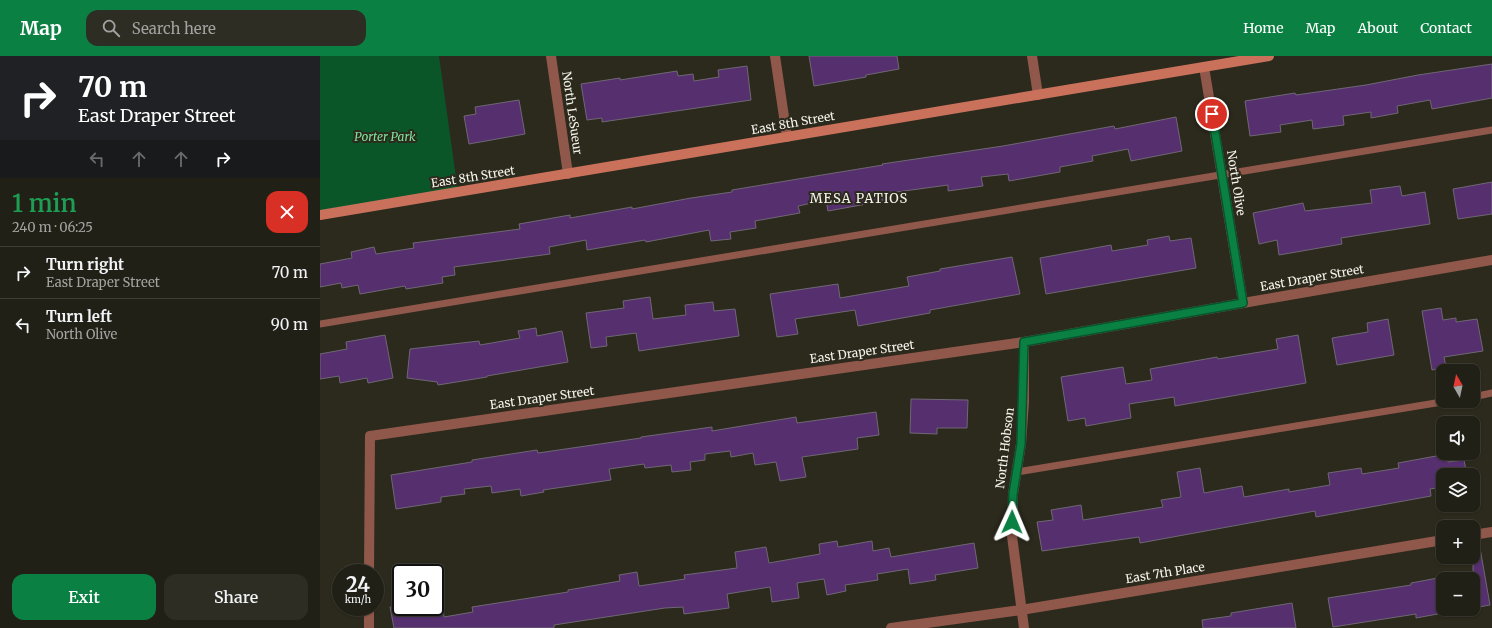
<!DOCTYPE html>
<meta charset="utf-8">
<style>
:root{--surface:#212016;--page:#2d2d23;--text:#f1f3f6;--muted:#a2a3a1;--line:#3e3e35;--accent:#0b8043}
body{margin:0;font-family:Merriweather,serif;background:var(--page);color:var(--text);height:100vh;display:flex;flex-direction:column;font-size:15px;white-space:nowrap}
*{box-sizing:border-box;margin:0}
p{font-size:13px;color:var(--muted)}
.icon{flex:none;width:22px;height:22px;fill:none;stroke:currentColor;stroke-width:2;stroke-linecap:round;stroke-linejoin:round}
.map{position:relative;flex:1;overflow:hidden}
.details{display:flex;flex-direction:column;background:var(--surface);width:320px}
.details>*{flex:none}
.hud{background:#202124;color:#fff;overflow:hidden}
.needle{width:26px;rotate:351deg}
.buttons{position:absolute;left:1116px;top:308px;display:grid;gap:8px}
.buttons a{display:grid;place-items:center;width:44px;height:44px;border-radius:8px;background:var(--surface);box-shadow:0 1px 3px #0004,0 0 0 1px var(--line);font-size:20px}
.speed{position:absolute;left:12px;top:508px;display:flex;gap:8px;font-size:20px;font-weight:700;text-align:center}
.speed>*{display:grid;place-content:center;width:52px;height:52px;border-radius:50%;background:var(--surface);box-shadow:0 1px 3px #0004,0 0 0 1px var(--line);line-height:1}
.speed small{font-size:10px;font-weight:400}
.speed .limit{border:2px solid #111;border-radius:6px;background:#fff;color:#111}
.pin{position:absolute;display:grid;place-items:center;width:34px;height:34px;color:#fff;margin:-17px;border:2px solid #fff;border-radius:50%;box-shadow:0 1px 4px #0007}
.me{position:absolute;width:44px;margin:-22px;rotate:1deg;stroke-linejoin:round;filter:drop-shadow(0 0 3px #0008)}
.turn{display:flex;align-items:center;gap:14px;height:84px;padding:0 12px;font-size:18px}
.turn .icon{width:52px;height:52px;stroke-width:2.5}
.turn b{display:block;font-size:28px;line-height:34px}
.lanes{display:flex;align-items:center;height:38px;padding:0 12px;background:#0003;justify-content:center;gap:20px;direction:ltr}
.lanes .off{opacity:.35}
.round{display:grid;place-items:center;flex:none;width:42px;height:42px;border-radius:12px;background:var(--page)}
.summary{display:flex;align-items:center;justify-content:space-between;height:68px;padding:0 12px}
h1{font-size:24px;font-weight:600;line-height:30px;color:#1e9e55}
.action{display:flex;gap:8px;margin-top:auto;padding:8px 12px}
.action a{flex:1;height:46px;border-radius:12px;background:var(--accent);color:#fff;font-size:16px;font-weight:600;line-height:46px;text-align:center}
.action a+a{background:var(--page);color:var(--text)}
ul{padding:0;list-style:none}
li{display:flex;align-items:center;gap:12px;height:52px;padding:0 12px;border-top:1px solid var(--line)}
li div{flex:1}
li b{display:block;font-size:15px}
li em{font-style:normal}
header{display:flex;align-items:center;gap:24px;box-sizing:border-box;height:56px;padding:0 20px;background:var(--accent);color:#fff}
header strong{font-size:19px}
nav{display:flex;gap:22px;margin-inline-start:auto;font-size:14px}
.search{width:280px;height:36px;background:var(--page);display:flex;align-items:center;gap:10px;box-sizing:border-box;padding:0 14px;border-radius:12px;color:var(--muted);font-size:15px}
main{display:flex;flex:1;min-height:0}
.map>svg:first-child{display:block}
.green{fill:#0b5629}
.building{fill:#562f6f;stroke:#6f6774}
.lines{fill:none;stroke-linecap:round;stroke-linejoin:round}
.lane{stroke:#90584b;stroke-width:7}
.street{stroke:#90584b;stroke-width:10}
.secondary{stroke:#ca715c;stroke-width:10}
.route-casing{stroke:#07532c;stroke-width:10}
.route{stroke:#0b8043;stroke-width:7}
.labels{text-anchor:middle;stroke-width:4;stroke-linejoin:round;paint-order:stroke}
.street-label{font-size:12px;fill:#f5f4eb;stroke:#2c2a1d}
.park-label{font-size:12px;font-style:italic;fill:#7ee49a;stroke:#2c2a1d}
.neighbourhood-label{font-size:13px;letter-spacing:1px;fill:#f5f4eb;stroke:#2c2a1d}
</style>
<header>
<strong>Map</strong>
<div class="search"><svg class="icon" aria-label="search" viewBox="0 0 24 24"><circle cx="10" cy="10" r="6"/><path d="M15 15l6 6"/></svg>Search here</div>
<nav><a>Home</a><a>Map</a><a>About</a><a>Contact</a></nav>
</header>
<main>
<section class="details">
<div class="hud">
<div class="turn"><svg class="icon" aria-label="right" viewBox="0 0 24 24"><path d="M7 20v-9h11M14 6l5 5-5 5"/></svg><div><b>70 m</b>East Draper Street</div></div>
<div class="lanes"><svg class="icon off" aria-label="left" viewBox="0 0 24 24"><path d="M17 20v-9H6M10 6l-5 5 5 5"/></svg><svg class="icon off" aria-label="ahead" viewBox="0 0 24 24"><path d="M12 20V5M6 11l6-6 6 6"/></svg><svg class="icon off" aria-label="ahead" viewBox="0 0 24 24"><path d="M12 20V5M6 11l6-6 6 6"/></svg><svg class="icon" aria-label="right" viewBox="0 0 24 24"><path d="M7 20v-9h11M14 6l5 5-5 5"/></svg></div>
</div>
<div class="summary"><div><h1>1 min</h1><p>240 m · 06:25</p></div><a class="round" style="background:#d93025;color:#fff"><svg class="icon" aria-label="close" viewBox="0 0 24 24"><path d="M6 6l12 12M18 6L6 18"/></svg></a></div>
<ul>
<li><svg class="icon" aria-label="right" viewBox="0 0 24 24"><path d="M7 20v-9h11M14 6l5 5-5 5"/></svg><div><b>Turn right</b><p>East Draper Street</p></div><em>70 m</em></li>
<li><svg class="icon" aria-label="left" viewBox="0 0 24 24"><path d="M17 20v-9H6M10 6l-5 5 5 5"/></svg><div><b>Turn left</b><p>North Olive</p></div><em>90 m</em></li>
</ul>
<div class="action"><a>Exit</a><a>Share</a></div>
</section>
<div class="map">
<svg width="1172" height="572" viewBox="0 0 1172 572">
<rect width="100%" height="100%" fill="#2c2a1d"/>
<!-- green -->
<path class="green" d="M0,0H119L138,136L0,159Z"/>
<!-- building -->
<path class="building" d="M489,0H577L579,13L546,19V21L494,30Z
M1172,8V42L1112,53L1110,44L1077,50L1078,57L1051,62V56L1023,60L1024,69L993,73L992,64L960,69L961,76L930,80L925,45L975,37L976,39L1046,29L1098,19Z
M427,10L431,44L282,66V62L267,64L261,28L300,22V24L357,15L358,20L373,18L374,25L399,21L398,14Z
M199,44L205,78L149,88L144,60L156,58L155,51Z
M856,61L862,95L811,105L808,93L772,100L773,105L740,111V116L689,125L688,118L661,121L663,130L628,135V129L562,138L563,145L508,155L506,144L478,150L480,157L435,165L436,172L410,176L411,183L391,185L389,174L326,186L325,184L267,194L266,184L229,191L230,198L134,211L135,219L122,221L123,227L86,233L85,230L40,238L38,229L22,232L21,227L0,231V208L32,202L31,196L54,191L56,198L94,192L93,187L200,173L199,168L250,159V162L312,151V153L371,142L412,136V134L502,119L563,109L562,108L683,90L794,70L795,73Z
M1172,126V158L1138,163L1133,133Z
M1080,130L1082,140L1105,136L1110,168L1021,182L1022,188L959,199L957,184L939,188L933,157L983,147L985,155L1052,147L1050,134Z
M849,180L850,185L871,182L876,212L726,238L720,202L791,189L792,195L828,189L827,184Z
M692,201L700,238L610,254V257L538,270L535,254L475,263L478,278L457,281L450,238L518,228L520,242L589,230L587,221L620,215V213Z
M330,241L333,263L366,259L365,249L393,246L394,255L415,253L419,280L319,295L316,277L286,281L287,290L271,292L266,257L304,252L303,245Z
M1121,252L1123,264L1136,262V266L1157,263L1163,295L1124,301L1126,311L1112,314L1102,255Z
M1068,263L1074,299L1017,309L1012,282L1048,276L1047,267Z
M216,272L217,280L242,275L248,306L167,320V321L118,329L117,326L87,322L90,293L159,285L160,289L200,282L198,275Z
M65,279L73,322L48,327L47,322L20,327L19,320L0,323V298L27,293L26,286Z
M978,279L986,327L855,350L854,341L809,348L811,362L766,370L765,362L748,365L741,321L803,311L806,328L832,324L830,313L897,301L898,303L958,293L956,283Z
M591,343L648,344L647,372H617V378L590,377Z
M556,356L559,379L537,382L538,393L482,401L486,421L460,425L456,406L435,409L433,397L411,401L410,395L385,398V404L370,406L371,414L352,416L351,409L325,412L324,408L289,413L291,424L223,434L224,436L201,440L200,433L172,437L171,430L144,433L145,438L121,441V446L76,453L71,419L152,406V404L217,394L218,397L321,382V381L392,371V375L476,361L477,367Z
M1127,398L1128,406L1144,404L1147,419H1123V431L1110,433L1111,440L996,461L995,455L820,487L819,481L722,495L717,466L733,464L731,454L761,449L763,464L843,451L841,444L861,441L857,416L880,412L884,437L922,430L924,441L969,433V436L1010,429L1008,417L1041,412L1042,418L1079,412L1078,407Z
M517,485L518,491L552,485L553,495L569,492L571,501L654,487L658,512L615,519L616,524L590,528L588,513L557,518L558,524L525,529L526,535L507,539L504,523L477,527L479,542L452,546L450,531L407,538L409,552L364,558L363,551L345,552L234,569V572H74L70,551H92L93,557L123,552L124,561L153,556L152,551L248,536V534L300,525L299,519L317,516L319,530L365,523L364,519L417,512L415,496L446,491L449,507L500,498L499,488Z
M1153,492H1160L1170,549L1153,552Z
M1123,521V557L1096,562V558L1013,571L1008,542L1091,529V527Z
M972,547L976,572H883L882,564L911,560V557Z"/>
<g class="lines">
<!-- lane -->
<path class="lane" d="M0,268L1172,74
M1153,341L1172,337
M697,416L1128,345"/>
<!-- street -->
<path class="street" d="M231,0L248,118
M455,0L467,81
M712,0L718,39
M884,11L923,247
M1153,479L1172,476
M49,517L50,380L704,286L923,247L1172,204
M49,572V551
M571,572L701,554L1123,484
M704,572L692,480L693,438L701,388L704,346V286"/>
<!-- secondary -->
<path class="secondary" d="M0,159L949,0"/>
</g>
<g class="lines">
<!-- route casing -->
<g class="route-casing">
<path id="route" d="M692,466L693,438L701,388L704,286L923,247L892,58"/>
</g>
<!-- route -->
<use href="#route" class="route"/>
</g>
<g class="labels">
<!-- street labels -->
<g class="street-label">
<text transform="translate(252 57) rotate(82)" y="4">North LeSueur</text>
<text transform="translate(473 67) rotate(-10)" y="4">East 8th Street</text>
<text transform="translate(153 121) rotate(-9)" y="4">East 8th Street</text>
<text transform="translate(916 127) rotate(81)" y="4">North Olive</text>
<text transform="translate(992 222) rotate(-10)" y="4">East Draper Street</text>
<text transform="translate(542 296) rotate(-8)" y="4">East Draper Street</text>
<text transform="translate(222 342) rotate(-8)" y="4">East Draper Street</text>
<text transform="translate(685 392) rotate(-83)" y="4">North Hobson</text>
<text transform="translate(845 517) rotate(-9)" y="4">East 7th Place</text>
</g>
<!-- park labels -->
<g class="park-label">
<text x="65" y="85">Porter Park</text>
</g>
<!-- neighbourhood labels -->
<g class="neighbourhood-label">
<text x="539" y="147">MESA PATIOS</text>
</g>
</g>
</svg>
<div class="buttons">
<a><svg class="needle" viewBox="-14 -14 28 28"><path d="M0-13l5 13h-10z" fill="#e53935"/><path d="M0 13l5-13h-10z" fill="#a2a3a1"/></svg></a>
<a><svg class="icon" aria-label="sound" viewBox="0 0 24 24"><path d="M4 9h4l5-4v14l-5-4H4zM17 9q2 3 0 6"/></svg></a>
<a><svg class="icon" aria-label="layers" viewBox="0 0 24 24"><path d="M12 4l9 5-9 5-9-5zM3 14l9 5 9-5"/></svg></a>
<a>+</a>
<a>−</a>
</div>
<div class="speed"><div>24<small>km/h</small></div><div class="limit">30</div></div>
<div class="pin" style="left:892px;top:58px;background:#d93025"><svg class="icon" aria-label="arrive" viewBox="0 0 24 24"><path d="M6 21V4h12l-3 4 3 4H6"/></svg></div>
<svg class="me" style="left:692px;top:466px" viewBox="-20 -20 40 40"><path d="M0-17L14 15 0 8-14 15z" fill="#0b8043" stroke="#fff" stroke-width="4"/></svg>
</div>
</main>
